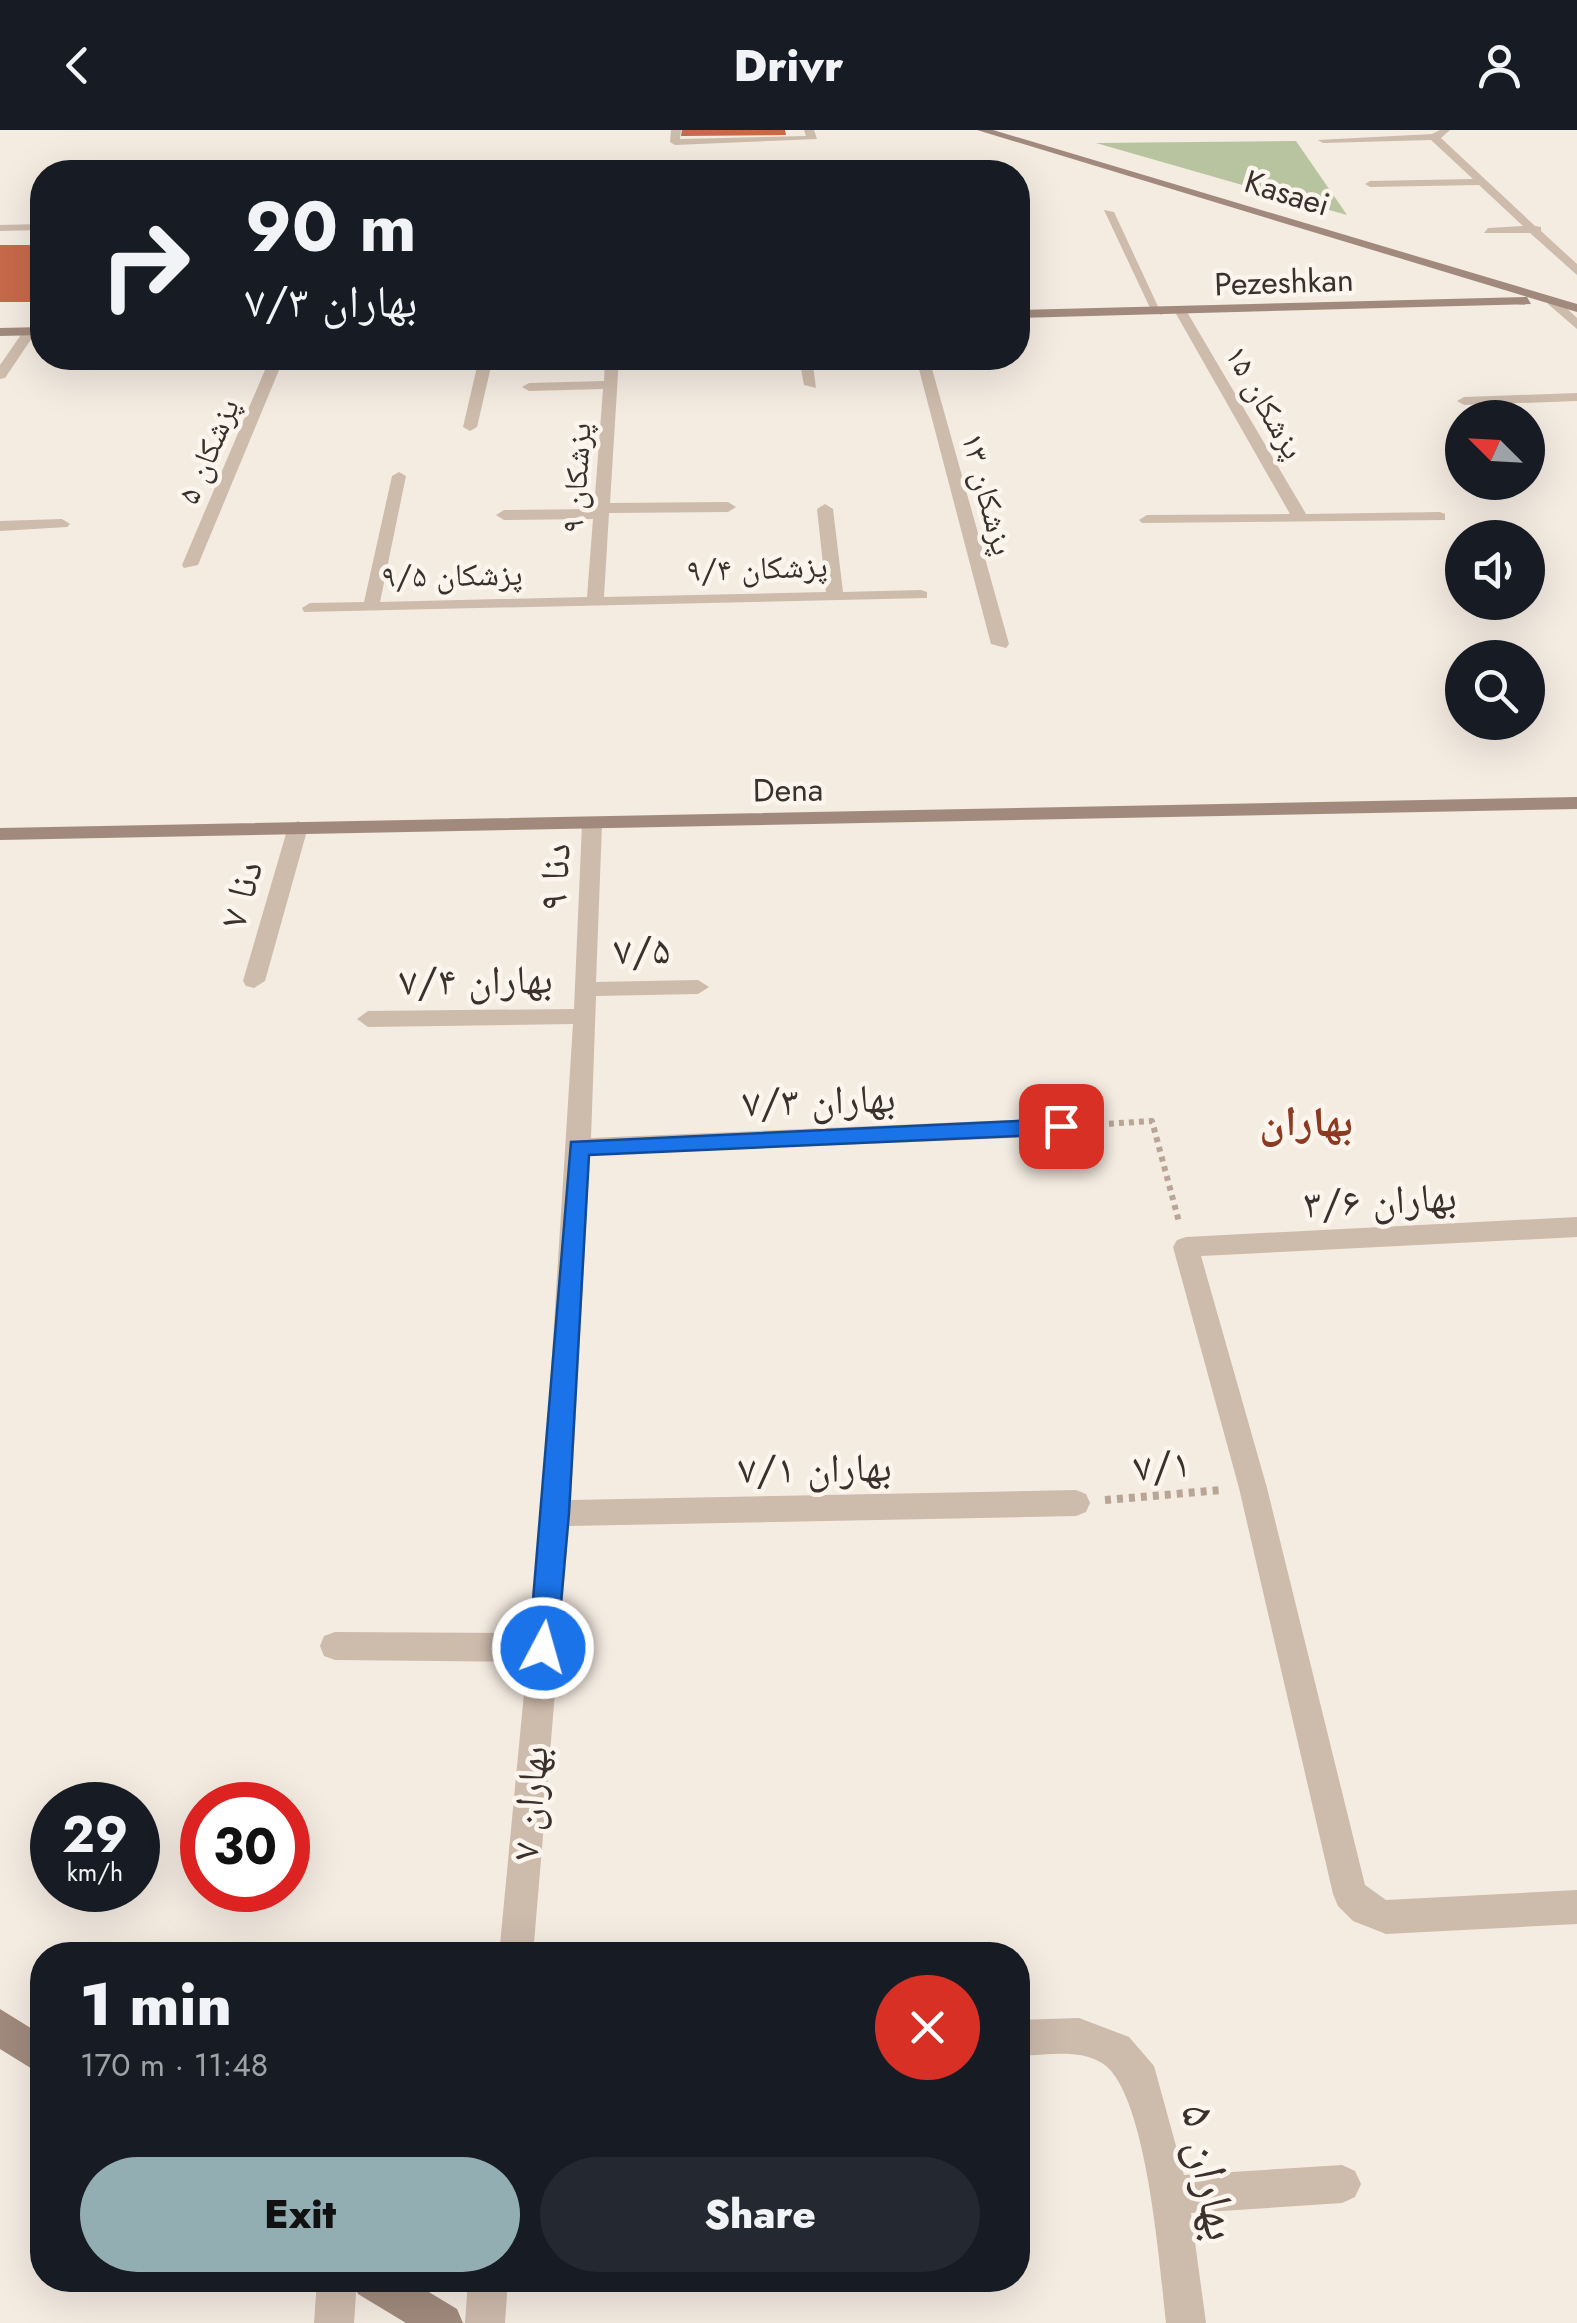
<!DOCTYPE html>
<meta charset="utf-8">
<style>
:root{--surface:#171b24;--page:#242831;--text:#f1f3f6;--muted:#9ea1a6;--accent:#92aeb2}
body{margin:0;font-family:Jost,"Noto Naskh Arabic",sans-serif;background:var(--page);color:var(--text);height:100vh;display:flex;flex-direction:column;font-size:38px;white-space:nowrap}
*{box-sizing:border-box;margin:0}
p{font-size:32px;color:var(--muted)}
.icon{flex:none;width:55px;height:55px;fill:none;stroke:currentColor;stroke-width:2;stroke-linecap:round;stroke-linejoin:round}
.map{position:relative;flex:1;overflow:hidden}
.sheet{position:absolute;left:30px;top:1812px;width:1000px;height:350px;display:flex;flex-direction:column;background:var(--surface);border-radius:40px;box-shadow:0 10px 40px #0002}
.sheet>*{flex:none}
.guide{position:absolute;left:30px;top:30px;width:1000px;height:210px;border-radius:40px;box-shadow:0 10px 40px #0002;background:#171b24;color:var(--text);overflow:hidden}
.needle{width:65px;rotate:294deg}
.controls{position:absolute;left:1445px;top:270px;display:grid;gap:20px}
.controls a{display:grid;place-items:center;width:100px;height:100px;border-radius:50%;background:var(--surface);box-shadow:0 10px 40px #0002;font-size:50px}
.speed{position:absolute;left:30px;top:1652px;display:flex;gap:20px;font-size:50px;font-weight:700;text-align:center}
.speed>*{display:grid;place-content:center;width:130px;height:130px;border-radius:50%;background:var(--surface);box-shadow:0 10px 40px #0002;line-height:1}
.speed small{font-size:25px;font-weight:400}
.speed .limit{border:15px solid #d22;background:#fff;color:#111}
.pin{position:absolute;display:grid;place-items:center;width:85px;height:85px;color:#fff;margin:-42px;border-radius:20px;box-shadow:0 5px 15px #0006}
.me{position:absolute;width:110px;margin:-55px;rotate:6deg;stroke-linejoin:round;filter:drop-shadow(0 0 8px #0008)}
.turn{display:flex;align-items:center;gap:35px;height:210px;padding:0 50px;font-size:45px}
.turn .icon{width:130px;height:130px;stroke-width:2.5}
.turn b{display:block;font-size:70px;line-height:85px}
.round{display:grid;place-items:center;flex:none;width:105px;height:105px;border-radius:52px;background:var(--page)}
.overview{display:flex;align-items:center;justify-content:space-between;height:170px;padding:0 50px}
h1{font-size:60px;font-weight:800;line-height:75px}
.primary-button{display:flex;gap:20px;margin-top:auto;padding:20px 50px}
.primary-button a{flex:1;height:115px;border-radius:60px;background:var(--accent);color:#111;font-size:40px;font-weight:800;line-height:115px;text-align:center}
.primary-button a+a{background:var(--page);color:var(--text)}
header{display:flex;justify-content:space-between;align-items:center;height:130px;padding:0 50px;background:var(--surface);font-size:45px;font-weight:800}
.map>svg:first-child{display:block}
.green{fill:#b8c4a0}
.building{fill:#c8694b}
.lines{fill:none;stroke-linecap:round;stroke-linejoin:round}
.path-far1{stroke:#b9a596;stroke-width:6;stroke-dasharray:5 5;stroke-linecap:butt}
.path{stroke:#b9a596;stroke-width:8;stroke-dasharray:6 6;stroke-linecap:butt}
.street{fill:#cdbbac;fill-rule:evenodd}
.secondary{fill:#a18a7d;fill-rule:evenodd}
.route{fill:#1a73e8;stroke:#114b97;stroke-width:2.5}
.labels{text-anchor:middle;stroke-width:9;stroke-linejoin:round;paint-order:stroke}
.far-street-label{font-size:32px;fill:#3b302b;stroke:#fbf5ee}
.street-label{font-size:40px;fill:#3b302b;stroke:#fbf5ee}
.neighbourhood-label{font-size:42px;font-weight:bold;fill:#8c3b22;stroke:#fbf5ee}
.near-street-label{font-size:48px;fill:#3b302b;stroke:#fbf5ee}
</style>
<header><svg class="icon" aria-label="back" viewBox="0 0 24 24"><path d="M15 5l-7 7 7 7"/></svg>Drivr<svg class="icon" aria-label="person" viewBox="0 0 24 24"><circle cx="12" cy="8" r="4"/><path d="M4 21q1-7 8-7t8 7"/></svg></header>
<div class="map">
<svg width="1577" height="2193" viewBox="0 0 1577 2193">
<rect width="100%" height="100%" fill="#f4ebe1"/>
<!-- green -->
<path class="green" d="M1296,11L1347,85L1096,13Z"/>
<!-- building -->
<path class="building" d="M682,0H785L786,5L681,6Z
M0,115H42V172H0Z"/>
<g class="lines">
<!-- path-far1 -->
<path class="path-far1" d="M1089,995L1152,991L1179,1092"/>
<!-- path -->
<path class="path" d="M1105,1370L1222,1360"/>
<!-- street -->
<path class="street" d="M671,0H681L680,9L806,6L804,0H814L817,9L675,15L670,12Z
M1440,0H1450L1441,8L1535,96L1541,97V101L1577,134V145L1530,103H1484L1488,98L1523,96L1479,55L1370,57L1365,54L1370,51L1473,49L1431,10L1323,13L1318,10L1432,4Z
M1104,80L1114,82L1162,185L1152,182Z
M42,94V100L0,101V95Z
M1548,168H1556L1577,188V199L1548,174Z
M1181,178L1187,182L1306,384L1440,382L1445,384V390L1142,393L1139,390L1147,385L1290,384L1175,182Z
M25,199L36,202L5,248L0,249V235Z
M270,228H284L198,435L184,438L182,435Z
M479,228H493L477,297L470,301L463,297Z
M605,228H619L610,373L728,372L736,377L728,382L609,383L604,467L826,462L817,379L825,374L833,379L843,462L921,460L927,462V468L304,482L302,478L310,473L364,472L392,346L399,342L406,346L380,472L587,467L593,389L504,390L496,385L504,380L594,379L603,259L529,261L522,257L529,253L604,251Z
M799,228H812L816,258L804,255Z
M916,228H929L1009,514L1006,518L991,514Z
M1577,263V271L1464,275L1457,271L1464,267Z
M62,389L70,394L67,397L0,401V391Z
M592,688L602,694L596,852L698,850L709,857L698,864L596,866L591,1008L1061,988L1073,997L1061,1006L590,1025L571,1370L1076,1360L1086,1364L1090,1373L1086,1382L1076,1386L569,1396L533,1825H499L527,1532L335,1530L324,1526L320,1516L324,1506L335,1502L530,1503L542,1383L573,894L368,897L357,889L368,881L574,879L582,694Z
M298,691L308,697L265,851L254,858L246,856L243,851L288,697Z
M1577,1087V1107L1201,1126L1267,1358L1365,1755L1386,1770L1577,1760V1794L1386,1804L1353,1791L1338,1776L1333,1764L1239,1358L1173,1117L1177,1110L1186,1107Z
M1079,1888L1129,1907L1154,1936L1184,2045L1342,2035L1355,2041L1361,2054L1355,2067L1342,2073L1191,2083L1206,2193H1166C1160,2140 1147,1960 1102,1933C1077,1918 1044,1926 1018,1926V1890Z
M317,2150H357L354,2193H314Z
M468,2150H508L505,2193H465Z"/>
<!-- secondary -->
<path class="secondary" d="M977,0H993L1577,174V182Z
M1527,167L1531,174L1018,188V180Z
M42,197V205L0,206V198Z
M1577,667V679L0,710V698Z
M0,1879L42,1905V1945L0,1919Z
M352,2150H409L457,2179L463,2193H406L358,2164Z"/>
</g>
<!-- route -->
<path class="route" d="M1061,989L1072,996L1061,1004L589,1025L569,1383L557,1518L553,1528L543,1531L533,1528L529,1518L571,1012Z"/>
<g class="labels">
<!-- far-street labels -->
<g class="far-street-label">
<text transform="translate(1287 63) rotate(17)" y="11">Kasaei</text>
<text transform="translate(1284 152) rotate(-2)" y="11">Pezeshkan</text>
<text transform="translate(1265 272) rotate(60)" y="11">۱۵ پزشکان</text>
<text transform="translate(208 321) rotate(-67)" y="11">۵ پزشکان</text>
<text transform="translate(576 348) rotate(-86)" y="11">۹ پزشکان</text>
<text transform="translate(988 364) rotate(75)" y="11">۱۳ پزشکان</text>
<text transform="translate(757 438) rotate(-2)" y="11">۹/۴ پزشکان</text>
<text transform="translate(452 445) rotate(-1)" y="11">۹/۵ پزشکان</text>
<text transform="translate(788 660) rotate(-1)" y="11">Dena</text>
</g>
<!-- street labels -->
<g class="street-label">
<text transform="translate(554 747) rotate(-87)" y="14">۹ دنا</text>
<text transform="translate(240 764) rotate(-74)" y="14">۷ دنا</text>
<text transform="translate(642 820) rotate(-1)" y="14">۷/۵</text>
<text transform="translate(476 850) rotate(-1)" y="14">۷/۴ بهاران</text>
<text transform="translate(819 970) rotate(-2)" y="14">۷/۳ بهاران</text>
<text transform="translate(1380 1070) rotate(-3)" y="14">۳/۶ بهاران</text>
<text transform="translate(1162 1335) rotate(-5)" y="14">۷/۱</text>
<text transform="translate(815 1338) rotate(-1)" y="14">۷/۱ بهاران</text>
<text transform="translate(529 1673) rotate(-85)" y="14">۷ بهاران</text>
</g>
<!-- neighbourhood labels -->
<g class="neighbourhood-label">
<text x="1306" y="1006">بهاران</text>
</g>
<!-- near-street labels -->
<g class="near-street-label">
<text transform="translate(1211 2042) rotate(79)" y="17">۵ بهاران</text>
</g>
</g>
</svg>
<div class="controls">
<a><svg class="needle" viewBox="-14 -14 28 28"><path d="M0-13l5 13h-10z" fill="#e53935"/><path d="M0 13l5-13h-10z" fill="#9ea1a6"/></svg></a>
<a><svg class="icon" aria-label="sound" viewBox="0 0 24 24"><path d="M4 9h4l5-4v14l-5-4H4zM17 9q2 3 0 6"/></svg></a>
<a><svg class="icon" aria-label="search" viewBox="0 0 24 24"><circle cx="10" cy="10" r="6"/><path d="M15 15l6 6"/></svg></a>
</div>
<div class="speed"><div>29<small>km/h</small></div><div class="limit">30</div></div>
<div class="pin" style="left:1061px;top:996px;background:#d93025"><svg class="icon" aria-label="arrive" viewBox="0 0 24 24"><path d="M6 21V4h12l-3 4 3 4H6"/></svg></div>
<svg class="me" style="left:543px;top:1518px" viewBox="-20 -20 40 40"><circle r="17" fill="#1a73e8" stroke="#fff" stroke-width="3"/><path d="M0-11L8 9 0 5-8 9z" fill="#fff"/></svg>
<div class="guide">
<div class="turn"><svg class="icon" aria-label="right" viewBox="0 0 24 24"><path d="M7 20v-9h11M14 6l5 5-5 5"/></svg><div><b>90 m</b>۷/۳ بهاران</div></div>
</div>
<section class="sheet">
<div class="overview"><div><h1>1 min</h1><p>170 m · 11:48</p></div><a class="round" style="background:#d93025;color:#fff"><svg class="icon" aria-label="close" viewBox="0 0 24 24"><path d="M6 6l12 12M18 6L6 18"/></svg></a></div>
<div class="primary-button"><a>Exit</a><a>Share</a></div>
</section>
</div>
